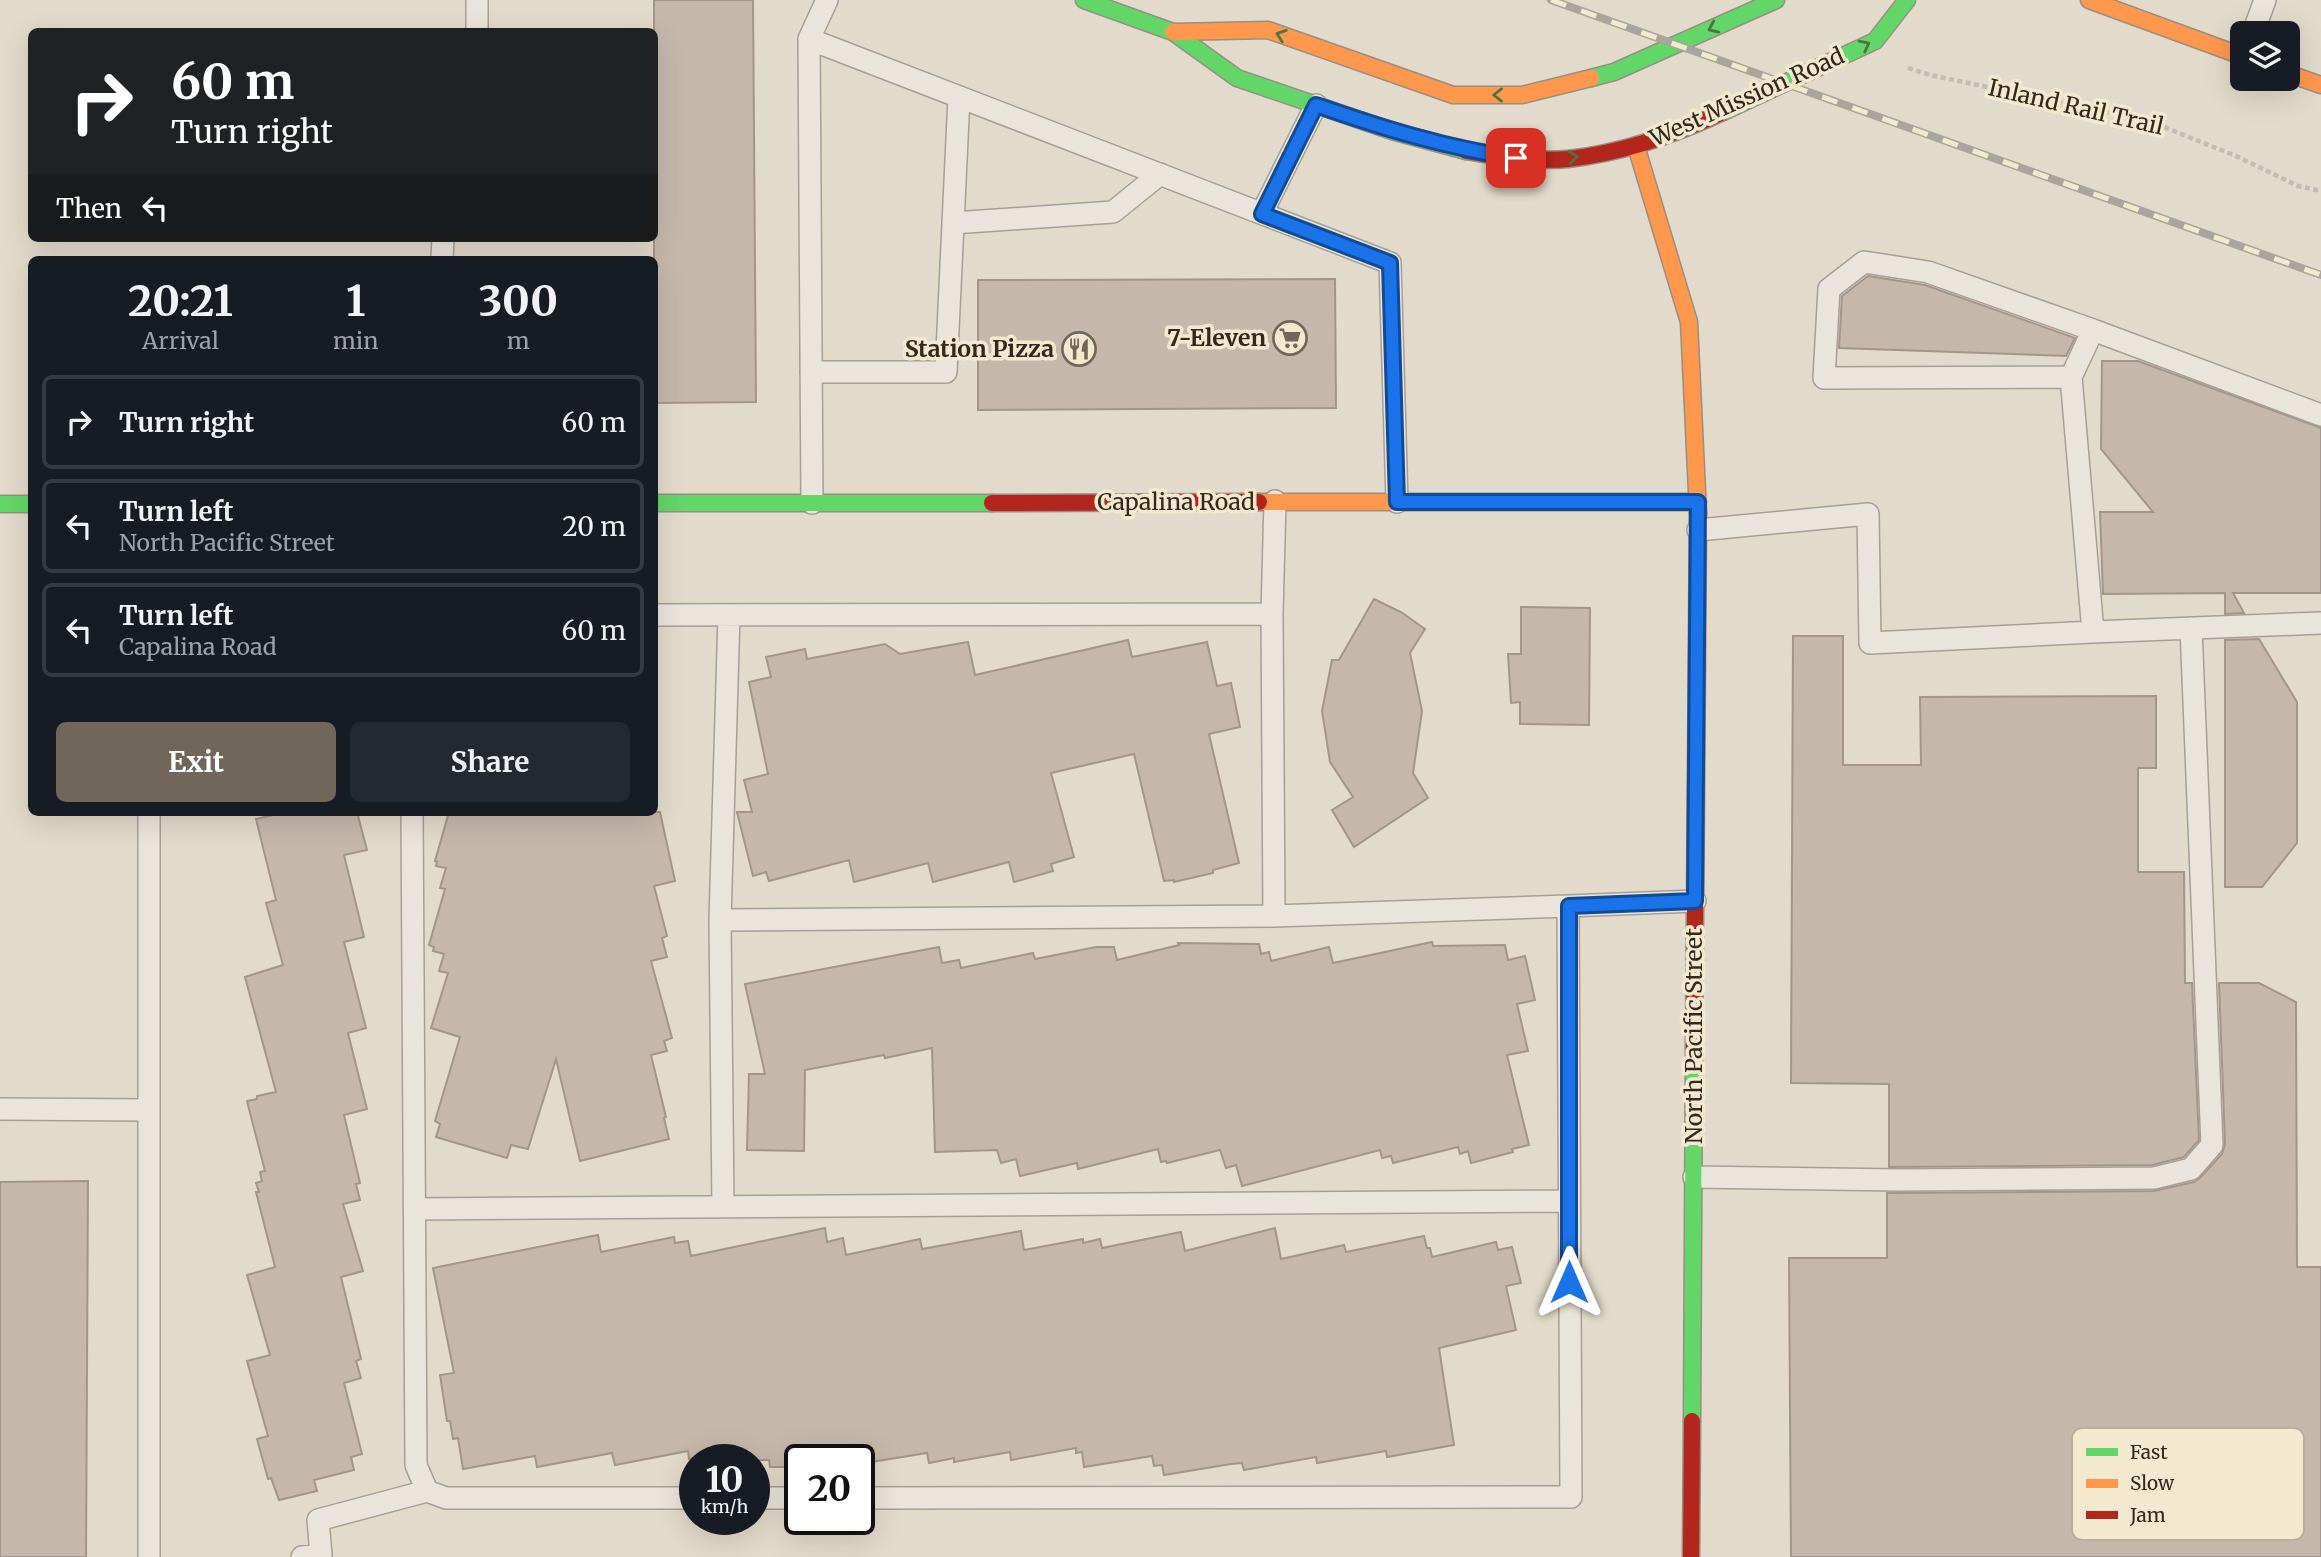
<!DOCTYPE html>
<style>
:root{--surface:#171b24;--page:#242831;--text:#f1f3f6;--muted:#9ea1a6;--line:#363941;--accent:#71665a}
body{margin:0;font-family:Merriweather,serif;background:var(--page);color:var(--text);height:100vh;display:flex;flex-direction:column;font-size:26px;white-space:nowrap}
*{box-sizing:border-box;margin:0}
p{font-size:23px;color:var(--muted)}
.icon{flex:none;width:38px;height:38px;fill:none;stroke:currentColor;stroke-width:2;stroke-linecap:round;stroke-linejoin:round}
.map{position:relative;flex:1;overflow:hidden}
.panel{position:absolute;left:28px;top:256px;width:630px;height:560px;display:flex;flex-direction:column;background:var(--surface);border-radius:10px;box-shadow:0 7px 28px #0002}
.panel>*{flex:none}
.hud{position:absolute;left:28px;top:28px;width:630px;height:214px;border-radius:10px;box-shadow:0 7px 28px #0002;background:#202124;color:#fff;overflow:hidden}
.tools{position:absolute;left:2230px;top:21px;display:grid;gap:14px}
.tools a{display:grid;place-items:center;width:70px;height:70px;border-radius:10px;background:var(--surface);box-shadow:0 7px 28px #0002;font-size:35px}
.speed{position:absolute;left:679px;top:1444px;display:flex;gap:14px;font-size:35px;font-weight:700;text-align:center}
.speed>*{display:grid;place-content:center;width:91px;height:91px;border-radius:50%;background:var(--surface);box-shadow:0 7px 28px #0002;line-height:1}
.speed small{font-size:18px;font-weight:400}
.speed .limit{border:4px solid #111;border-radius:10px;background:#fff;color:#111}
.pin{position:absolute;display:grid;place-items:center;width:60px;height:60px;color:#fff;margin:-30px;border-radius:14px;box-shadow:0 4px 10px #0006}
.me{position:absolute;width:77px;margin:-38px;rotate:0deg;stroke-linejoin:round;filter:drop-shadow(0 0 5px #0008)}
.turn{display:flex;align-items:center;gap:24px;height:147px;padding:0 28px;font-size:32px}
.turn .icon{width:91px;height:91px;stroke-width:2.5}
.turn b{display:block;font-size:49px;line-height:60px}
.then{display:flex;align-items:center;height:66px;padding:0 28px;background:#0003;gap:14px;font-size:26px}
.eta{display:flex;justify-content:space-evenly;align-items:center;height:119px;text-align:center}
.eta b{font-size:42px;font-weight:700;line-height:49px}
.primary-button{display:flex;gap:14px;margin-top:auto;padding:14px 28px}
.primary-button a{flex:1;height:80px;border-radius:10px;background:var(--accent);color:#fff;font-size:28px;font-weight:700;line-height:80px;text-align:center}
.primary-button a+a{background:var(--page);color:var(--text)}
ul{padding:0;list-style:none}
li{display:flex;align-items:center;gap:21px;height:94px;margin:0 14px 10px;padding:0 14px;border:4px solid var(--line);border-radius:10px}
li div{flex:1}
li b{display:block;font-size:26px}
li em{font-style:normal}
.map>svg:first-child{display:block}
.building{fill:#c5b8ab;stroke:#a2968a;stroke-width:2}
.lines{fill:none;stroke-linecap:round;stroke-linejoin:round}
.lane-casing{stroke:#a79f94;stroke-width:24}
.fast-casing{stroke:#968f83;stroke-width:19}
.slow-casing{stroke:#968f83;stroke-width:19}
.jam-casing{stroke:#968f83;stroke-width:19}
.path{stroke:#c2bcb3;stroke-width:4.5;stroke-dasharray:5 3.5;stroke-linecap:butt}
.lane{stroke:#eae5dc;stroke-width:21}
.fast{stroke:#63d668;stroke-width:16}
.slow{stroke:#ff974d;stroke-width:16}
.jam{stroke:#b3261e;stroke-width:16}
.rail-casing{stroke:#a9a49c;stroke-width:8}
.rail{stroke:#f3e9cf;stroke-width:5;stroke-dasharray:16;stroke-linecap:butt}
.oneway{stroke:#49763f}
.route-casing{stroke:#114b97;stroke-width:18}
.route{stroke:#1a73e8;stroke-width:12}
.labels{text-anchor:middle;stroke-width:7;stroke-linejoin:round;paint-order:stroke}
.street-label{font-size:23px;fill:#34281d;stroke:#f3e9cf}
.poi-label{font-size:23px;font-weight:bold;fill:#34281d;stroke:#f3e9cf;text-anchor:end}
.key{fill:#f3e9cf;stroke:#baaf9a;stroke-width:2}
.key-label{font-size:19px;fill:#34281d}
</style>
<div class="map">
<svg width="2321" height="1557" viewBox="0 0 2321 1557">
<rect width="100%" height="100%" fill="#e2daca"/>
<!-- building -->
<path class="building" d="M654,0H753L756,402L654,403Z
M1868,276L1925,285L2075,338L2066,356L1839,348L1842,296Z
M1335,279L1336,408L978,410V280Z
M2102,361H2138L2321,428V593H2233L2244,613L2225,614V593L2103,594L2100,512H2153L2101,449Z
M1374,599L1401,612L1425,629L1410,653L1422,711L1413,773L1428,798L1354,847L1332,810L1353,797L1330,762L1322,711L1332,660H1339Z
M1521,607L1590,608L1589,725L1520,724V702L1511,703L1508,654H1521Z
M1793,636H1843V765H1921L1920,697L2156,696V768H2138V872H2184L2185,983H2192L2199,1140L2184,1157L2152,1165L1889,1167V1084L1791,1083Z
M2259,639L2297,702V843L2262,887H2225V640Z
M1128,640L1132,657L1207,642L1217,686L1231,683L1240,727L1209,734L1239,863L1213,870V873L1174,882V880L1164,881L1134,754L1051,773L1074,857L1051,864L1053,871L1014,882L1009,862L933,882L928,863L854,882L849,860L769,881L766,872L753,876L737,812H752L744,780L768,774L749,682L771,677L766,657L805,649L807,659L885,644L900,654L968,642L975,675Z
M286,812H357L367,850L344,855L364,937L344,942L366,1028L348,1033L367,1109L344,1115L360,1183L356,1184L360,1200L343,1204L363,1271L341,1277L361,1359L356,1361L361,1378L344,1383L362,1454L351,1457L354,1470L314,1480L317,1491L279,1500L271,1478L268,1479L257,1439L268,1436L247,1361L270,1355L247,1275L275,1267L256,1192H259L256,1183L262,1181L260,1172L265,1171L247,1101L257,1099V1096L276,1092L245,977L283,965L266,903L276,900L256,819Z
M449,812H660L675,881L654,886L667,936L662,938L667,957L651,961L672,1038L664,1041L667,1051L651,1055L666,1117L664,1118L669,1139L580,1161L556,1059L528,1149L511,1145L507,1158L436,1137L440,1124L435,1121L460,1037L431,1028L448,973L439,971L444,954L433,951L434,947L429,945L445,889L440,888L446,868L436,866L437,862L435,861Z
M1432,942L1433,946L1505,945L1508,960L1525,956L1535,1000L1517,1004L1528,1051L1507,1055L1529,1145L1512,1149L1513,1152L1471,1163L1468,1151L1460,1154L1458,1147L1393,1163L1391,1156L1382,1158L1380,1150L1242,1186L1236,1165L1226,1168L1220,1150L1167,1163L1166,1161L1161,1162L1158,1149L1078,1169L1077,1163L1020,1176L1016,1159L1001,1163L997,1150L935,1152L932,1048L885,1058L884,1055L805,1070L804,1151L747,1150L749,1074H765L745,984L939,947L942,963L959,960L961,968L1033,953L1035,959L1096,947H1114L1117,960L1179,945L1178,943L1259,944L1261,954L1269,952L1271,961L1329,947L1333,963Z
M2219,983H2259L2296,1002L2297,1267H2321V1557H1791L1789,1258H1887V1193L2154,1191L2194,1182L2200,1178L2222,1154L2225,1144Z
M88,1181L86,1557H0V1182Z
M825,1228L827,1242L843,1238L846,1255L920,1239L922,1249L1021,1231L1024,1250L1083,1239V1243L1100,1239L1102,1248L1181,1232L1185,1251L1275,1228L1281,1259L1344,1245L1346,1252L1424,1236L1427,1248H1430L1432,1257L1496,1242L1498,1250L1512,1247L1521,1283L1506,1286L1516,1330L1439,1348L1454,1445L1387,1457L1386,1451L1317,1463L1316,1457L1244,1470L1242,1463L1231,1464L1164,1475L1162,1465L1154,1466L1152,1456L1084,1467L1082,1452L1076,1453V1448L1011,1460L1010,1452L954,1462V1458L929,1463L927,1453L859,1464V1460H800V1467H770L769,1460H695V1463L694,1458L689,1459L688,1451L615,1465L612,1453L537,1467L535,1456L463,1469L458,1438L453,1439L450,1421H447L440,1375L454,1373L433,1268L598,1235L601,1252L674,1237L675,1243L688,1241L691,1256Z"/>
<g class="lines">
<!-- lane casing -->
<g class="lane-casing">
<path id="lane" d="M477,32V0
M2253,33L2265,0
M809,39L1390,263L1397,502
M1262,213L1316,105
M953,223L1113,212L1160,174
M442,259L443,238
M2093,330L2321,415
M811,372H946L959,97
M812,503L809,39L827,0
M1698,530L1868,514L1870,643L2093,632L2071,377L1824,378L1829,289L1864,262L1928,272L2093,330L2071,377
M654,615L1272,614
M2093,632L2321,623
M149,812V1557
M412,812L416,1465L427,1491L446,1498H695
M1568,906L1695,901
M1274,916L1272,614L1275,501
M720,920L1274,916L1568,906L1571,1497L859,1498
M0,1109L149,1110
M1694,1177L1898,1180L2154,1178L2191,1169L2212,1145L2191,628
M723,1207L720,920L729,615
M416,1209L1569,1201
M754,1498H800
M302,1557L321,1555L318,1520L427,1491"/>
</g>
<!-- fast casing -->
<g class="fast-casing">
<path id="fast" d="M1084,0L1173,32L1237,78L1392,131L1466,151
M1591,78L1614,72L1776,0
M1723,112L1875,41L1907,0
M654,503H992
M0,504H32
M1692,1421L1694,1048"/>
</g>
<!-- slow casing -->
<g class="slow-casing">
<path id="slow" d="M2089,0L2242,56
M1173,32L1268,30L1453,95H1522L1591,78
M2287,73L2321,85
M1636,146L1689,322L1698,513
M1259,502H1698"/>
</g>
<!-- jam casing -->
<g class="jam-casing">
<path id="jam" d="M1466,151C1499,157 1535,162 1568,159C1622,153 1674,135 1723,112
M992,503L1259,502
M1694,1048L1698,513
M1691,1557L1692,1421"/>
</g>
<!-- path -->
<path class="path" d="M1908,68L1930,75L2149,121L2236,156L2298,186L2321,191"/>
<!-- lane -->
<use href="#lane" class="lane"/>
<!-- fast -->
<use href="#fast" class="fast"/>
<!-- slow -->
<use href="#slow" class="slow"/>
<!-- jam -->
<use href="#jam" class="jam"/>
<!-- rail casing -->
<g class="rail-casing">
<path id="rail" d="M1551,0L2321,275"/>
</g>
<!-- rail -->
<use href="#rail" class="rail"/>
</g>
<!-- one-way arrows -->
<defs><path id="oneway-chevron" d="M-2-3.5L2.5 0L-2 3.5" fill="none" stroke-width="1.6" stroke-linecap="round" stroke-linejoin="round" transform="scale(1.75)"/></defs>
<g class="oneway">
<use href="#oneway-chevron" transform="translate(1713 28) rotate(156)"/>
<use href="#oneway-chevron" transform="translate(1281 35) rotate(-161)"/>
<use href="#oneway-chevron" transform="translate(1865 45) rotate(-27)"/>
<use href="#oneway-chevron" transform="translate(1498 95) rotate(-180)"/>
<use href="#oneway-chevron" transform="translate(1573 157) rotate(-8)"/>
</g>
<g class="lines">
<!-- route casing -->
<g class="route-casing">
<path id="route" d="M1516,158C1447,148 1382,128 1316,105L1262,214L1390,263L1397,502H1698L1695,901L1569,906V1282"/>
</g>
<!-- route -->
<use href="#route" class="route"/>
</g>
<!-- icons -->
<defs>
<g id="supermarket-ring" transform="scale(1.75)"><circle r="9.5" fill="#f3e9cf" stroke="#71665a" stroke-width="1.5"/><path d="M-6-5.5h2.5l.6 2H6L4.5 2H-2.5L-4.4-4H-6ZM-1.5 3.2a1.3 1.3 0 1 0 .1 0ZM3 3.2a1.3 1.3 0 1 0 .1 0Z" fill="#71665a"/></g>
<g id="restaurant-ring" transform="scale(1.75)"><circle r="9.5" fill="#f3e9cf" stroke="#71665a" stroke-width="1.5"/><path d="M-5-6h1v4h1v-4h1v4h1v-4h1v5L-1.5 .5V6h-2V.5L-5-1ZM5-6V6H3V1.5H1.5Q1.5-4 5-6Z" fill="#71665a"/></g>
</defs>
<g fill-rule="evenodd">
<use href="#supermarket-ring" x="1290" y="338"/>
<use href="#restaurant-ring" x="1079" y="349"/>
</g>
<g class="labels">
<!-- street labels -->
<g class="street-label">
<text transform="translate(1747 97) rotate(-24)" y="8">West Mission Road</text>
<text transform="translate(2076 107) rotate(13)" y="8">Inland Rail Trail</text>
<text x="1176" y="510">Capalina Road</text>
<text transform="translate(1694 1036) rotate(-90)" y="8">North Pacific Street</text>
</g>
<!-- poi labels -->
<g class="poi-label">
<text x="1266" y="346">7-Eleven</text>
<text x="1054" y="357">Station Pizza</text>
</g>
</g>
<!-- legend -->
<rect x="2072" y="1428" width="232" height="112" rx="10" class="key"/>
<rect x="2086" y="1448" width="32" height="8" fill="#63d668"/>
<rect x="2086" y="1479" width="32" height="9" fill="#ff974d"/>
<rect x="2086" y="1511" width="32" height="8" fill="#b3261e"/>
<g class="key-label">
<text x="2130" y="1459">Fast</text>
<text x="2130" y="1490">Slow</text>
<text x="2130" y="1522">Jam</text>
</g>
</svg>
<div class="tools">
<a><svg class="icon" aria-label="layers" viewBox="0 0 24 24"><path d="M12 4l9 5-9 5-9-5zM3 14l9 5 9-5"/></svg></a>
</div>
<div class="speed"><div>10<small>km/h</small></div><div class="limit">20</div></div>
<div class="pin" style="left:1516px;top:158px;background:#d93025"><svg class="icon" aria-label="arrive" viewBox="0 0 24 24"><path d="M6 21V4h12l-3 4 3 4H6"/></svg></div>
<svg class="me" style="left:1569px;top:1282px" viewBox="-20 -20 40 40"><path d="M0-17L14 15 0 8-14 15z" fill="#1a73e8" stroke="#fff" stroke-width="4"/></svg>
<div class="hud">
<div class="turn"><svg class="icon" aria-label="right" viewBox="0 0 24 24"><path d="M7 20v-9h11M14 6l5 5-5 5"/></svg><div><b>60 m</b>Turn right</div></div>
<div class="then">Then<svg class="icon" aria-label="left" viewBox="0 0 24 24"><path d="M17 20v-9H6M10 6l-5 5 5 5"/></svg></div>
</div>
<section class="panel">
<div class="eta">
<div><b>20:21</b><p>Arrival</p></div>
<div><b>1</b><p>min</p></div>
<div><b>300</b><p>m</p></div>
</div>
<ul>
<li><svg class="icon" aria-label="right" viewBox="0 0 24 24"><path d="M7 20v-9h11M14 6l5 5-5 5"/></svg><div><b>Turn right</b></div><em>60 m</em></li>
<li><svg class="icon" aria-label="left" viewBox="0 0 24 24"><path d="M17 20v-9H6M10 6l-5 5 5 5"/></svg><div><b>Turn left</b><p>North Pacific Street</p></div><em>20 m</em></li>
<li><svg class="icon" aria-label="left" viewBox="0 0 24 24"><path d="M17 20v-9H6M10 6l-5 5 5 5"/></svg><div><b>Turn left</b><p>Capalina Road</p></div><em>60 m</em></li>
</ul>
<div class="primary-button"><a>Exit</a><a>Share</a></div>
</section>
</div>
